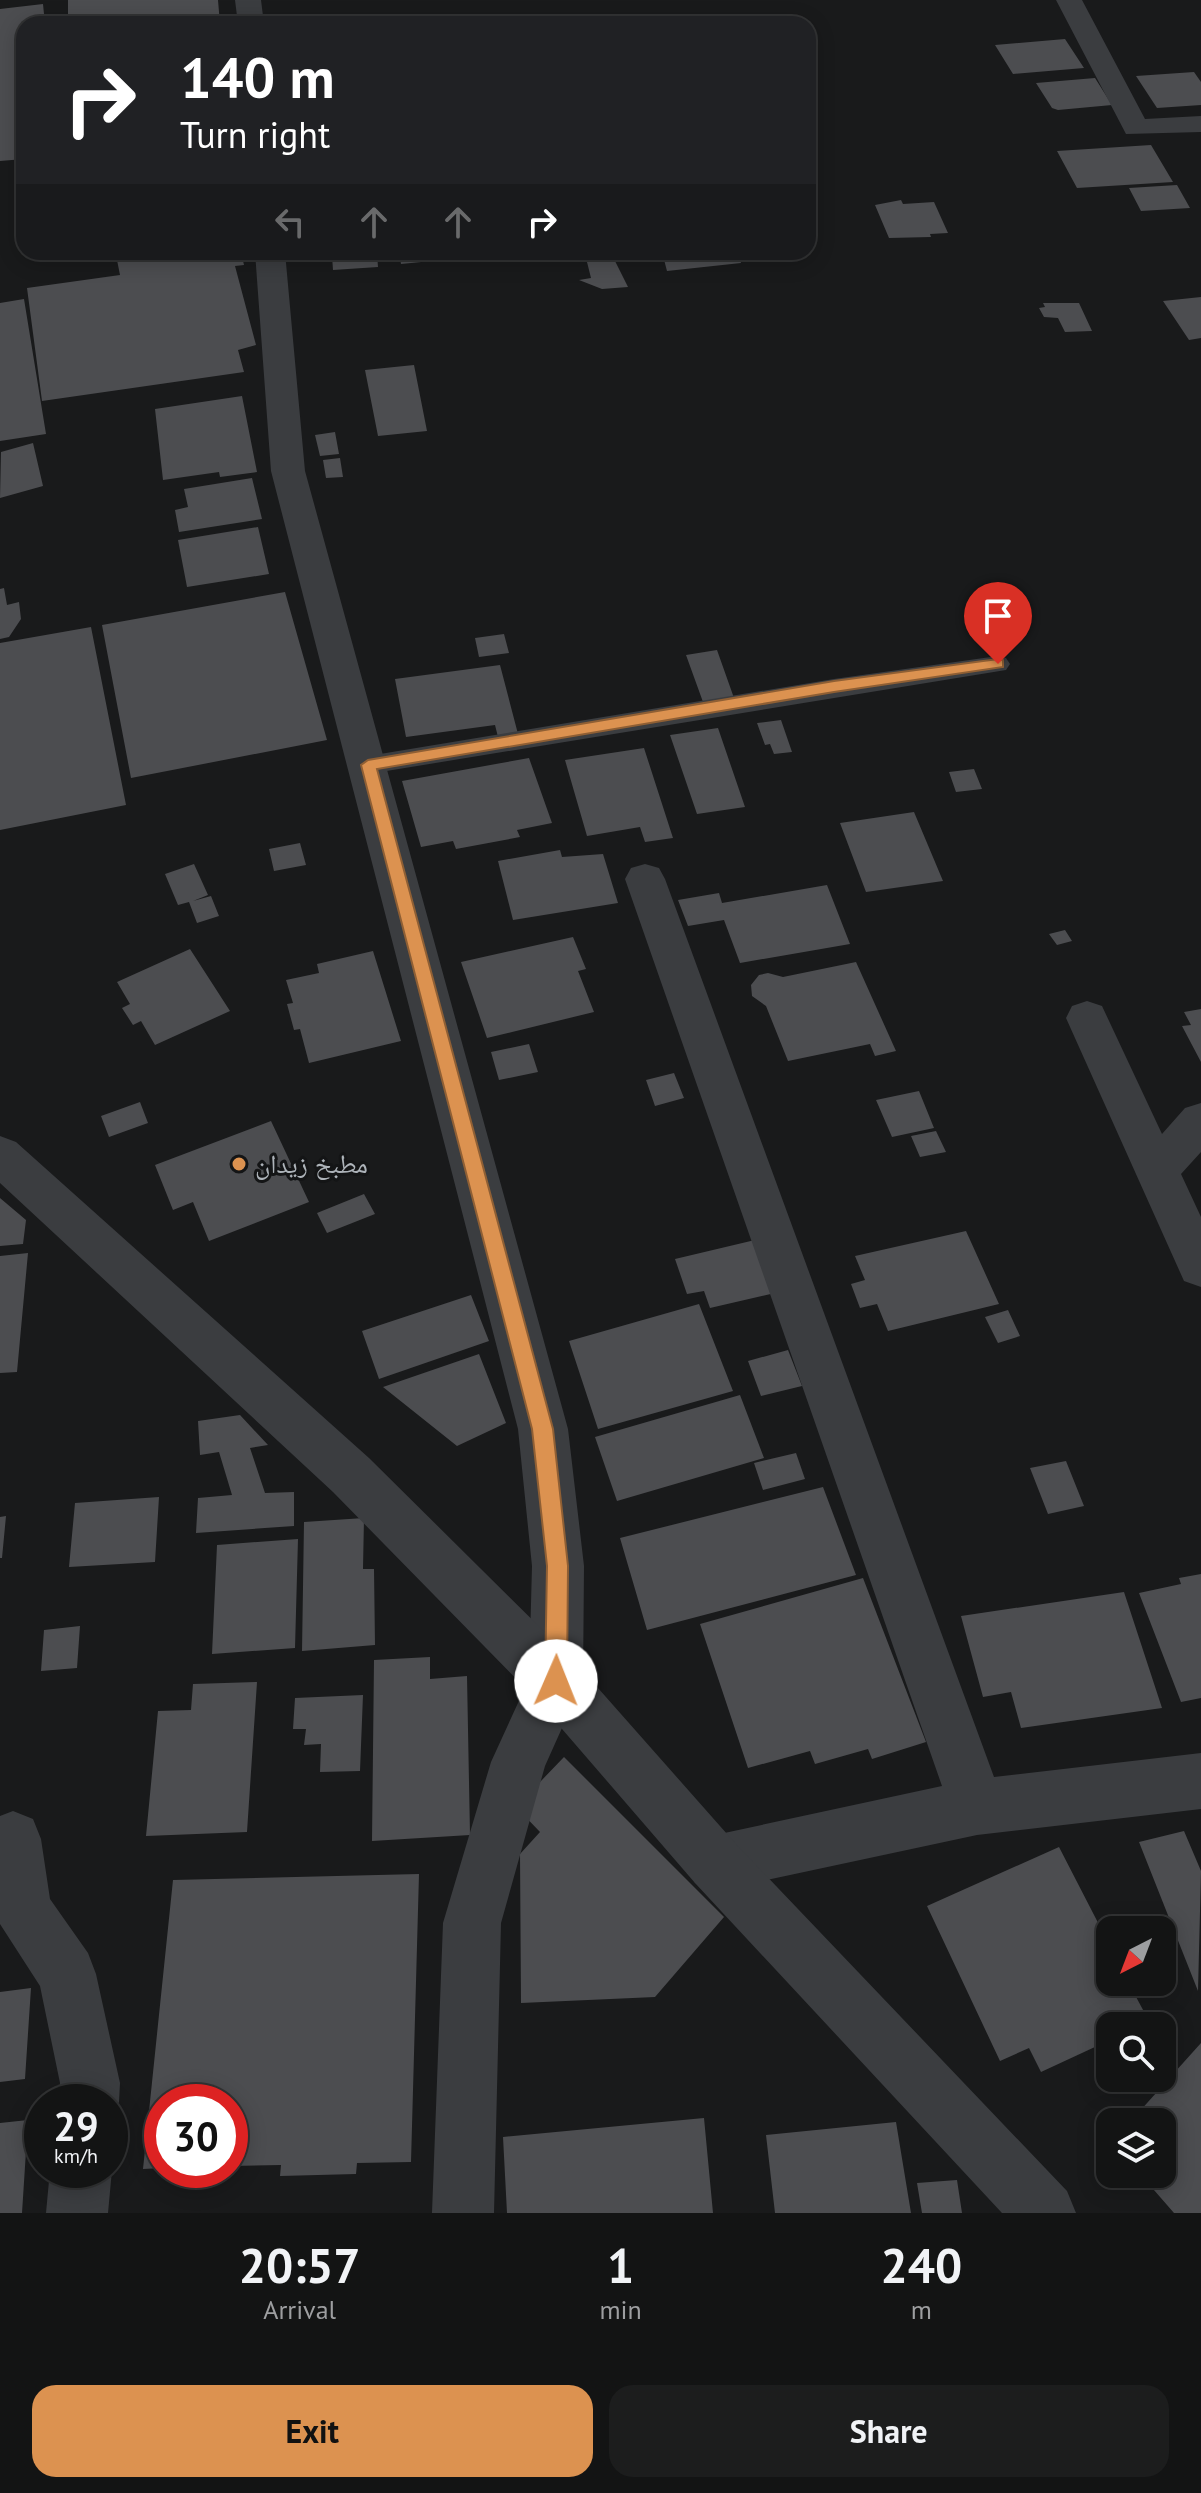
<!DOCTYPE html>
<meta charset="utf-8">
<style>
:root{--surface:#131414;--page:#1c1d1d;--text:#f1f3f6;--muted:#9d9ea0;--line:#323334;--accent:#dc9250}
body{margin:0;font-family:"PT Sans","Noto Naskh Arabic",sans-serif;background:var(--page);color:var(--text);height:100vh;display:flex;flex-direction:column;font-size:30px;white-space:nowrap}
*{box-sizing:border-box;margin:0}
p{font-size:26px;color:var(--muted)}
.icon{flex:none;width:44px;height:44px;fill:none;stroke:currentColor;stroke-width:2;stroke-linecap:round;stroke-linejoin:round}
.map{position:relative;height:2213px;overflow:hidden}
.drawer{display:flex;flex-direction:column;background:var(--surface);flex:1}
.drawer>*{flex:none}
.top-card{position:absolute;left:16px;top:16px;width:800px;height:244px;border-radius:24px;box-shadow:0 4px 20px #0003,0 0 0 2px var(--line);background:#202124;color:#fff;overflow:hidden}
.needle{width:52px;rotate:222deg}
.fabs{position:absolute;left:1096px;top:1916px;display:grid;gap:16px}
.fabs a{display:grid;place-items:center;width:80px;height:80px;border-radius:16px;background:var(--surface);box-shadow:0 4px 20px #0003,0 0 0 2px var(--line);font-size:40px}
.speed{position:absolute;left:24px;top:2084px;display:flex;gap:16px;font-size:40px;font-weight:700;text-align:center}
.speed>*{display:grid;place-content:center;width:104px;height:104px;border-radius:50%;background:var(--surface);box-shadow:0 4px 20px #0003,0 0 0 2px var(--line);line-height:1}
.speed small{font-size:20px;font-weight:400}
.speed .limit{border:12px solid #d22;background:#fff;color:#111}
.pin{position:absolute;display:grid;place-items:center;width:68px;height:68px;color:#fff;margin:-82px -34px;border-radius:50% 50% 50% 0;rotate:-45deg;box-shadow:0 0 8px #0007}
.pin .icon{rotate:45deg}
.me{position:absolute;width:88px;margin:-44px;rotate:1deg;stroke-linejoin:round;filter:drop-shadow(0 0 6px #0008)}
.turn{display:flex;align-items:center;gap:28px;height:168px;padding:0 32px;font-size:36px}
.turn .icon{width:104px;height:104px;stroke-width:2.5}
.turn b{display:block;font-size:56px;line-height:68px}
.lanes{display:flex;align-items:center;height:76px;padding:0 32px;background:#0003;justify-content:center;gap:40px;direction:ltr}
.lanes .off{opacity:.35}
.eta{display:flex;justify-content:space-evenly;align-items:center;height:136px;text-align:center}
.eta b{font-size:48px;font-weight:700;line-height:56px}
.primary-button{display:flex;gap:16px;margin-top:auto;padding:16px 32px}
.primary-button a{flex:1;height:92px;border-radius:24px;background:var(--accent);color:#111;font-size:32px;font-weight:700;line-height:92px;text-align:center}
.primary-button a+a{background:var(--page);color:var(--text)}
.map>svg:first-child{display:block}
.building{fill:#4c4d50}
.lines{fill:none;stroke-linecap:round;stroke-linejoin:round}
.service{fill:#3b3d40;fill-rule:evenodd}
.minor{fill:#3b3d40;fill-rule:evenodd}
.tertiary{fill:#3b3d40;fill-rule:evenodd}
.route{fill:#dc9250;stroke:#8f5f34;stroke-width:2}
.poi-dot{fill:#dc9250;stroke:#141516;stroke-width:3}
.labels{text-anchor:middle;stroke-width:6;stroke-linejoin:round;paint-order:stroke}
.poi-label{font-size:26px;fill:#adb3b9;stroke:#141516;text-anchor:start}
</style>
<div class="map">
<svg width="1201" height="2213" viewBox="0 0 1201 2213">
<rect width="100%" height="100%" fill="#191a1b"/>
<!-- building -->
<path class="building" d="M68,0H218L220,24H68Z
M43,4L45,24H24V159L0,161V9Z
M1065,39L1084,68L1013,74L995,45Z
M1194,72L1201,82V105L1157,108L1136,76Z
M1095,78L1112,105L1058,110L1052,108L1036,83Z
M1151,145L1173,182L1077,188L1057,151Z
M1177,185L1190,208L1141,211L1129,188Z
M901,200L903,204L934,202L948,233L930,234L931,237L889,238L875,205Z
M174,252H241L244,265L235,266L256,345L238,350L244,372L42,401L27,288L120,275L117,260Z
M399,252H461L462,258L401,264Z
M468,252H509V254L470,258Z
M662,252H738L741,263L667,271Z
M377,253L378,267L333,270L332,256Z
M614,259L628,287L602,289L579,280L591,278L587,262Z
M1201,297V338L1189,340L1163,301Z
M24,299L46,434L0,441V303Z
M1043,303H1079L1092,331L1065,332L1058,318L1044,317L1039,308L1045,307Z
M414,365L427,431L378,436L365,370Z
M242,396L257,472L220,477L219,472L163,480L155,409Z
M335,432L339,454L320,456L315,435Z
M33,443L43,486L0,498L1,452Z
M340,458L343,477L326,478L323,460Z
M252,478L262,519L179,532L175,510L188,507L184,489Z
M258,527L269,574L187,587L178,540Z
M4,588L7,605L19,602L21,619L9,637L0,639V589Z
M285,592L327,740L131,778L102,625Z
M91,627L126,805L0,830V643Z
M504,634L509,653L479,657L475,638Z
M717,650L734,698L703,702L686,655Z
M500,665L518,734L498,737L495,725L406,737L395,679Z
M781,720L792,752L774,754L770,744L765,745L757,723Z
M718,728L745,807L697,814L670,735Z
M644,748L673,838L645,842L640,827L587,836L565,760Z
M529,758L552,823L517,830L520,837L456,849L453,841L421,847L402,781Z
M974,769L982,789L956,792L949,772Z
M914,812L943,881L866,892L840,823Z
M300,843L306,865L274,871L269,849Z
M560,850L562,857L603,854L618,903L513,920L498,861Z
M194,864L208,895L193,901L211,896L219,916L197,923L189,902L178,905L165,874Z
M827,885L850,944L740,963L724,920L688,926L678,900L719,893L722,903Z
M1065,930L1072,941L1057,945L1049,934Z
M573,937L586,969L578,971L594,1012L487,1038L461,962Z
M190,949L230,1011L155,1045L141,1021L133,1025L122,1008L130,1004L117,982Z
M373,951L401,1041L309,1063L300,1029L294,1030L287,1004L293,1003L286,980L319,973L317,964Z
M856,962L896,1051L875,1056L870,1044L788,1061L766,1006L752,996L751,985L759,975L768,973L783,977Z
M1201,1009V1062L1182,1026L1191,1025L1184,1012Z
M529,1044L538,1072L499,1080L491,1052Z
M674,1073L684,1098L655,1106L646,1080Z
M919,1091L934,1128L892,1137L876,1100Z
M140,1102L148,1123L109,1137L101,1116Z
M271,1121L309,1202L209,1241L193,1202L173,1210L155,1165Z
M936,1131L946,1152L920,1157L911,1136Z
M364,1194L375,1214L327,1233L317,1213Z
M0,1198L26,1220L23,1244L0,1246Z
M966,1231L999,1304L888,1331L877,1304L860,1308L851,1284L865,1280L855,1256Z
M755,1240L775,1293L710,1308L704,1291L687,1294L675,1259Z
M28,1253L17,1372L0,1373V1256Z
M471,1295L489,1341L379,1379L362,1331Z
M699,1304L733,1391L598,1429L569,1341Z
M1008,1310L1020,1336L998,1343L985,1317Z
M788,1350L802,1386L761,1396L748,1361Z
M479,1354L506,1423L457,1446L383,1387Z
M740,1395L764,1458L617,1501L595,1437Z
M240,1415L268,1445L250,1448L265,1493L294,1492V1526L196,1533L198,1498L232,1495L219,1452L200,1455L198,1421Z
M796,1453L805,1479L763,1490L754,1463Z
M1066,1461L1084,1506L1048,1514L1030,1468Z
M823,1487L856,1575L647,1630L620,1538Z
M159,1497L155,1562L69,1567L75,1503Z
M6,1516L2,1558H0V1517Z
M364,1518L363,1569H374L375,1645L302,1651L304,1522Z
M298,1539L295,1648L212,1654L217,1545Z
M1201,1574V1698L1181,1702L1139,1593L1181,1584L1179,1578Z
M863,1578L926,1742L872,1759L868,1749L815,1764L810,1751L748,1768L700,1624Z
M1124,1592L1162,1708L1021,1728L1011,1692L983,1697L961,1616Z
M80,1626L77,1668L41,1671L44,1630Z
M430,1657V1679L467,1676L470,1835L372,1841L374,1660Z
M257,1682L247,1832L146,1836L158,1711L191,1710L193,1684Z
M363,1695L360,1771L320,1772L321,1744L304,1745L306,1729H293L295,1698Z
M564,1757L724,1917L655,1997L521,2003L520,1854L540,1832L516,1807Z
M1184,1831L1201,1871L1198,1991L1139,1842Z
M1059,1847L1110,1946V1982H1128L1149,2021L1139,2026H1110V2040L1041,2072L1029,2048L1000,2061L927,1906Z
M419,1874L411,2162L357,2163L356,2174L280,2176L281,2165L230,2166V2102H162V2168L143,2169L173,1880Z
M31,1988L25,2079L0,2082V1992Z
M1201,2043V2213H1174L1140,2174H1162V2122H1130Z
M704,2118L713,2213H507L503,2137Z
M28,2120L22,2213H0V2123Z
M896,2122L911,2213H775L766,2135Z
M957,2180L962,2213H922L917,2183Z"/>
<g class="lines">
<!-- service -->
<path class="service" d="M998,656L1006,658L1010,664L1006,670L368,774L359,771L356,765L359,759L368,756L834,679Z"/>
<!-- minor -->
<path class="minor" d="M235,0H261L264,24H238Z
M1056,0H1082L1145,119L1201,116V132L1126,134Z
M255,252H285L305,471L568,1429L584,1566L583,1681L545,1766L501,1923L494,2213H432L443,1923L491,1762L529,1679L532,1566L518,1429L271,471Z
M645,864L659,868L665,879L994,1777L1201,1753V1809L977,1835L715,1891L695,1883L687,1863L695,1843L715,1835L942,1786L625,879L631,868Z
M1087,1001L1102,1006L1162,1134L1185,1108L1201,1103V1152L1181,1174L1201,1217V1287L1184,1281L1066,1018L1072,1006Z
M13,1811L33,1819L41,1839L50,1899L88,1953L96,1974L120,2083L119,2102L110,2123V2102H57L60,2083L40,1986L0,1924V1816Z
M110,2165L112,2170L108,2213H46L50,2170H110Z"/>
<!-- tertiary -->
<path class="tertiary" d="M0,1136L16,1142L369,1458L575,1662L735,1843L1067,2191L1076,2213H1002L695,1883L537,1700L333,1492L0,1183Z"/>
</g>
<!-- route -->
<path class="route" d="M998,659L1003,660V667L834,692L377,769L553,1429L568,1566L567,1681L564,1688L556,1692L548,1688L545,1681L547,1566L532,1429L361,765L368,760L834,681Z"/>
<!-- markers -->
<circle class="poi-dot" cx="239" cy="1164" r="8"/>
<g class="labels">
<!-- poi labels -->
<g class="poi-label">
<text x="255" y="1173">مطبخ زيدان</text>
</g>
</g>
</svg>
<div class="fabs">
<a><svg class="needle" viewBox="-14 -14 28 28"><path d="M0-13l5 13h-10z" fill="#e53935"/><path d="M0 13l5-13h-10z" fill="#9d9ea0"/></svg></a>
<a><svg class="icon" aria-label="search" viewBox="0 0 24 24"><circle cx="10" cy="10" r="6"/><path d="M15 15l6 6"/></svg></a>
<a><svg class="icon" aria-label="layers" viewBox="0 0 24 24"><path d="M12 4l9 5-9 5-9-5zM3 14l9 5 9-5"/></svg></a>
</div>
<div class="speed"><div>29<small>km/h</small></div><div class="limit">30</div></div>
<div class="pin" style="left:998px;top:664px;background:#d93025"><svg class="icon" aria-label="arrive" viewBox="0 0 24 24"><path d="M6 21V4h12l-3 4 3 4H6"/></svg></div>
<svg class="me" style="left:556px;top:1681px" viewBox="-20 -20 40 40"><circle r="19" fill="#fff"/><path d="M0-13L10 11 0 6-10 11z" fill="#dc9250"/></svg>
<div class="top-card">
<div class="turn"><svg class="icon" aria-label="right" viewBox="0 0 24 24"><path d="M7 20v-9h11M14 6l5 5-5 5"/></svg><div><b>140 m</b>Turn right</div></div>
<div class="lanes"><svg class="icon off" aria-label="left" viewBox="0 0 24 24"><path d="M17 20v-9H6M10 6l-5 5 5 5"/></svg><svg class="icon off" aria-label="ahead" viewBox="0 0 24 24"><path d="M12 20V5M6 11l6-6 6 6"/></svg><svg class="icon off" aria-label="ahead" viewBox="0 0 24 24"><path d="M12 20V5M6 11l6-6 6 6"/></svg><svg class="icon" aria-label="right" viewBox="0 0 24 24"><path d="M7 20v-9h11M14 6l5 5-5 5"/></svg></div>
</div>
</div>
<section class="drawer">
<div class="eta">
<div><b>20:57</b><p>Arrival</p></div>
<div><b>1</b><p>min</p></div>
<div><b>240</b><p>m</p></div>
</div>
<div class="primary-button"><a>Exit</a><a>Share</a></div>
</section>
